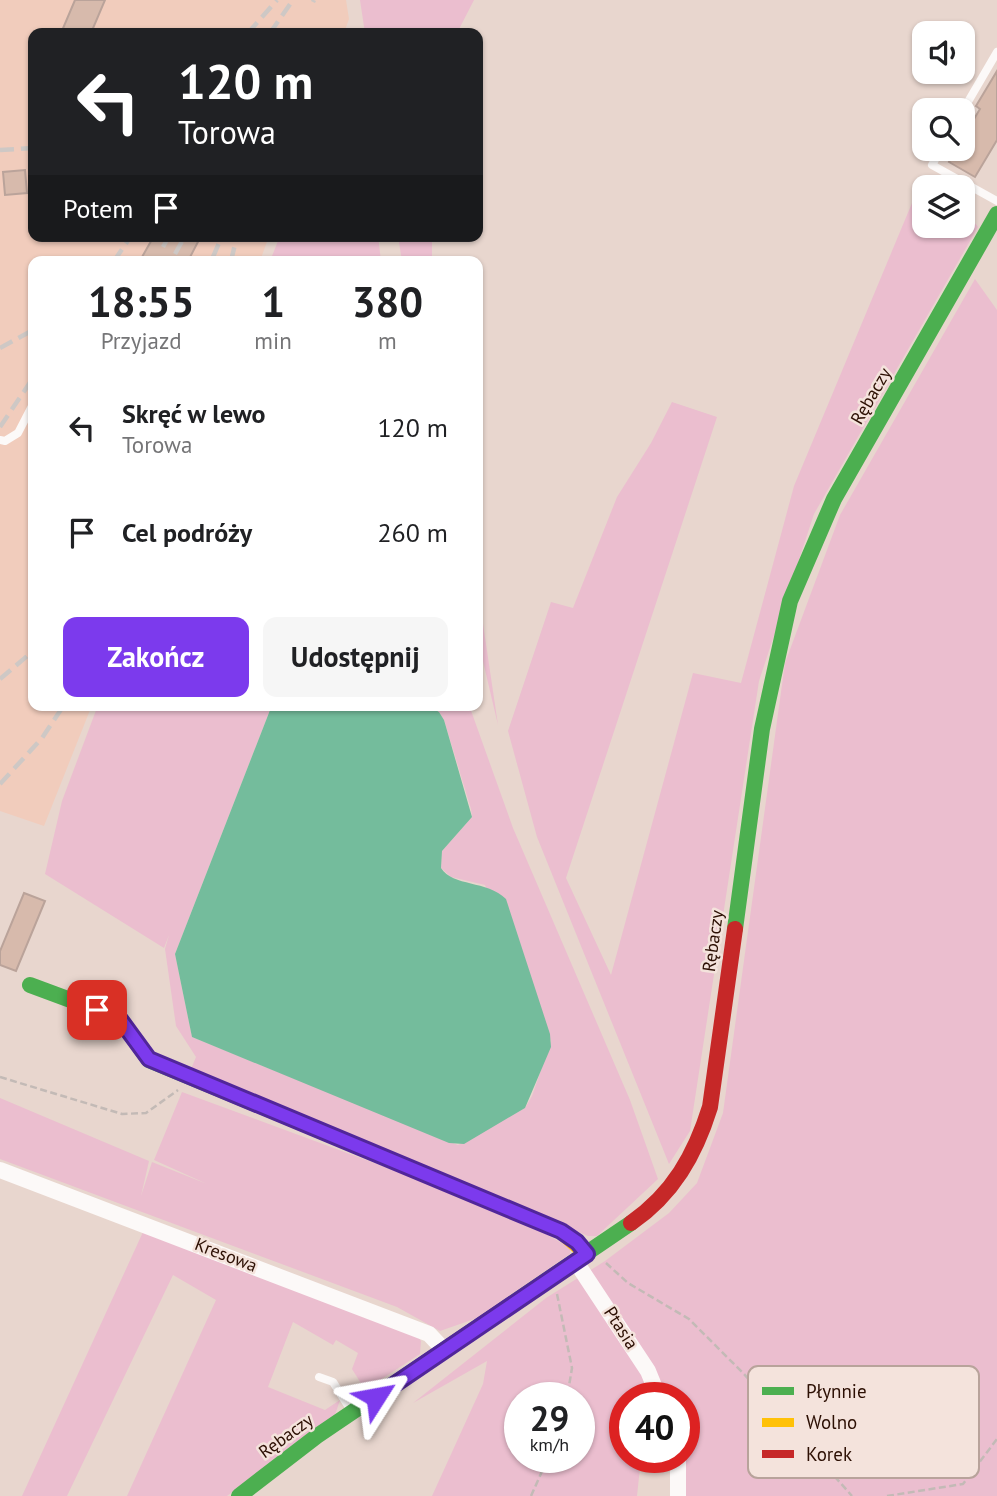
<!DOCTYPE html>
<html lang="pl">
<meta charset="utf-8">
<style>
:root{--surface:#fff;--page:#f6f6f6;--text:#202124;--muted:#757577;--accent:#7c3aed}
body{margin:0;font-family:"PT Sans",sans-serif;background:var(--page);color:var(--text);height:100vh;display:flex;flex-direction:column;font-size:26px;white-space:nowrap}
*{box-sizing:border-box;margin:0}
p{font-size:23px;color:var(--muted)}
.icon{flex:none;width:38px;height:38px;fill:none;stroke:currentColor;stroke-width:2;stroke-linecap:round;stroke-linejoin:round}
.map{position:relative;flex:1;overflow:hidden}
.sheet{position:absolute;left:28px;top:256px;width:455px;height:455px;display:flex;flex-direction:column;background:var(--surface);border-radius:14px;box-shadow:0 2px 5px #0004}
.sheet>*{flex:none}
.guide{position:absolute;left:28px;top:28px;width:455px;height:214px;border-radius:14px;box-shadow:0 2px 5px #0004;background:#202124;color:#fff;overflow:hidden}
.fabs{position:absolute;left:912px;top:21px;display:grid;gap:14px}
.fabs a{display:grid;place-items:center;width:63px;height:63px;border-radius:14px;background:var(--surface);box-shadow:0 2px 5px #0004;font-size:35px}
.speed{position:absolute;left:504px;top:1382px;display:flex;gap:14px;font-size:35px;font-weight:700;text-align:center}
.speed>*{display:grid;place-content:center;width:91px;height:91px;border-radius:50%;background:var(--surface);box-shadow:0 2px 5px #0004;line-height:1}
.speed small{font-size:18px;font-weight:400}
.speed .limit{border:10px solid #d22;background:#fff;color:#111}
.pin{position:absolute;display:grid;place-items:center;width:60px;height:60px;color:#fff;margin:-30px;border-radius:14px;box-shadow:0 4px 10px #0006}
.me{position:absolute;width:77px;margin:-38px;rotate:56deg;stroke-linejoin:round;filter:drop-shadow(0 0 5px #0008)}
.turn{display:flex;align-items:center;gap:24px;height:147px;padding:0 35px;font-size:32px}
.turn .icon{width:91px;height:91px;stroke-width:2.5}
.turn b{display:block;font-size:49px;line-height:60px}
.then{display:flex;align-items:center;height:66px;padding:0 35px;background:#0003;gap:14px;font-size:26px}
.eta{display:flex;justify-content:space-evenly;align-items:center;height:119px;text-align:center}
.eta b{font-size:42px;font-weight:700;line-height:49px}
.cta{display:flex;gap:14px;margin-top:auto;padding:14px 35px}
.cta a{flex:1;height:80px;border-radius:14px;background:var(--accent);color:#fff;font-size:28px;font-weight:700;line-height:80px;text-align:center}
.cta a+a{background:var(--page);color:var(--text)}
ul{padding:0;list-style:none}
li{display:flex;align-items:center;gap:21px;height:105px;padding:0 35px}
li div{flex:1}
li b{display:block;font-size:26px}
li em{font-style:normal}
.map>svg:first-child{display:block}
.built{fill:#f1ccbc}
.green{fill:#ebbecf;fill-rule:evenodd}
.water{fill:#74bc9c}
.building{fill:#d7baac;stroke:#baa39a;stroke-width:2}
.lines{fill:none;stroke-linecap:round;stroke-linejoin:round}
.path{stroke:#c3bab6;stroke-width:2.5;stroke-dasharray:7 3.5;stroke-linecap:butt}
.lane{stroke:#fcf9f8;stroke-width:8}
.street{stroke:#fcf9f8;stroke-width:16}
.fast{stroke:#4caf50;stroke-width:16}
.slow{stroke:#ffc107;stroke-width:16}
.jam{stroke:#c62828;stroke-width:16}
.rail{stroke:#cec8c5;stroke-width:4.5;stroke-dasharray:14 7;stroke-linecap:butt}
.route-casing{stroke:#51269a;stroke-width:18}
.route{stroke:#7c3aed;stroke-width:12}
.labels{text-anchor:middle;stroke-width:5;stroke-linejoin:round;paint-order:stroke}
.street-label{font-size:18px;fill:#2c0f03;stroke:#f4e3dc}
.key{fill:#f4e3dc;stroke:#b8a39b;stroke-width:2}
.key-label{font-size:19px;fill:#2c0f03}
</style>
<div class="map">
<svg width="997" height="1496" viewBox="0 0 997 1496">
<rect width="100%" height="100%" fill="#e8d6ce"/>
<!-- built -->
<path class="built" d="M0,0H346L349,19L344,33H33V236H269L260,261H33V705H92L44,826L0,811Z"/>
<!-- green -->
<path class="green" d="M360,0H474L457,33H365Z
M924,186L927,187H924V226H962L963,208L978,227L814,514L759,681L690,1131L669,1164L537,837L508,731L551,602L573,608L617,497L651,443L672,402L717,417L566,878L611,975L693,673L741,683L794,486L917,191Z
M280,236H378L381,261H270Z
M398,236H432V261H402Z
M975,279L997,310V1496H673L684,1458V1398H625V1458H641L637,1496H432L483,1384L487,1361L413,1403L546,1298L605,1261L669,1213L697,1183L723,1113L785,663L840,515ZM520,1398H579V1458H520Z
M478,590L498,725L478,640Z
M98,705H272L175,954L192,1037L458,1145L525,1108L532,1096L551,1041L485,885L451,877L441,868L442,851L472,817L471,809L444,720L439,712L427,705H469L513,828L630,1100L658,1179L597,1236H588L191,1069L196,1057L176,1026L165,949L169,935L164,948L45,874L62,801Z
M182,1092L512,1214L570,1248V1254L480,1317L440,1331L397,1307L0,1159V1098L149,1161L141,1196L152,1162L207,1184L154,1160Z
M143,1232L413,1331L421,1341L420,1354L354,1397L349,1394L362,1385L352,1369L358,1353L336,1340L333,1345L293,1322L268,1387L325,1410L340,1400L335,1415L227,1496H127L216,1300L173,1275L67,1496H22Z"/>
<!-- water -->
<path class="water" d="M272,705H427L439,712L444,720L472,817L442,851L441,868C453,887 487,880 506,899L550,1034L551,1047L525,1108L464,1144L449,1143L192,1037L175,954Z"/>
<!-- building -->
<path class="building" d="M75,0H105L91,33H61Z
M997,71V140L975,177L949,162L957,149H962V139L980,109L976,106Z
M25,170L27,193L5,195L3,172Z
M154,236H201L188,261H150L142,257Z
M24,893L45,901L16,971L0,965V951Z"/>
<g class="lines">
<!-- path -->
<path class="path" d="M0,1077L122,1114L146,1113L178,1090
M606,1263L628,1283L689,1319L744,1374L852,1496
M557,1294L572,1368L567,1398
M531,1496L548,1458
M887,1496L963,1484L997,1439"/>
<!-- lane -->
<path class="lane" d="M962,112L997,52
M941,149L932,165L997,201
M0,440L5,441L18,433L33,404
M319,1377L333,1382L352,1412"/>
<!-- street -->
<path class="street" d="M0,1170L429,1334L445,1351
M576,1262L648,1371L659,1398
M678,1458V1496"/>
<!-- fast -->
<path class="fast" d="M735,929L762,729L790,601L834,499L997,214
M30,985L119,1018L149,1060L427,1175
M239,1496L317,1436L631,1223"/>
<!-- slow -->
<path class="slow" d="M427,1175L561,1231L587,1254"/>
<!-- jam -->
<path class="jam" d="M631,1223C673,1194 695,1155 710,1107L735,929"/>
<!-- rail -->
<path class="rail" d="M313,2L314,0
M248,33L277,0
M270,33L293,0
M0,150L33,148
M163,247L169,236
M175,254L185,236
M213,257L222,236
M114,261L131,236
M231,261L237,236
M0,348L33,330
M0,427L33,378
M0,679L33,651
M0,784L42,738L64,705"/>
</g>
<g class="lines">
<!-- route casing -->
<g class="route-casing">
<path id="route" d="M97,1010L119,1018L149,1059L561,1231L577,1242L587,1254L376,1397"/>
</g>
<!-- route -->
<use href="#route" class="route"/>
</g>
<g class="labels">
<!-- street labels -->
<g class="street-label">
<text transform="translate(871 396) rotate(-60)" y="6">Rębaczy</text>
<text transform="translate(713 941) rotate(-82)" y="6">Rębaczy</text>
<text transform="translate(226 1255) rotate(21)" y="6">Kresowa</text>
<text transform="translate(621 1328) rotate(57)" y="6">Ptasia</text>
<text transform="translate(286 1436) rotate(-36)" y="6">Rębaczy</text>
</g>
</g>
<!-- legend -->
<rect x="748" y="1366" width="231" height="112" rx="10" class="key"/>
<rect x="762" y="1387" width="32" height="8" fill="#4caf50"/>
<rect x="762" y="1418" width="32" height="9" fill="#ffc107"/>
<rect x="762" y="1450" width="32" height="8" fill="#c62828"/>
<g class="key-label">
<text x="806" y="1398">Płynnie</text>
<text x="806" y="1429">Wolno</text>
<text x="806" y="1461">Korek</text>
</g>
</svg>
<div class="fabs">
<a><svg class="icon" aria-label="sound" viewBox="0 0 24 24"><path d="M4 9h4l5-4v14l-5-4H4zM17 9q2 3 0 6"/></svg></a>
<a><svg class="icon" aria-label="search" viewBox="0 0 24 24"><circle cx="10" cy="10" r="6"/><path d="M15 15l6 6"/></svg></a>
<a><svg class="icon" aria-label="layers" viewBox="0 0 24 24"><path d="M12 4l9 5-9 5-9-5zM3 14l9 5 9-5"/></svg></a>
</div>
<div class="speed"><div>29<small>km/h</small></div><div class="limit">40</div></div>
<div class="pin" style="left:97px;top:1010px;background:#d93025"><svg class="icon" aria-label="arrive" viewBox="0 0 24 24"><path d="M6 21V4h12l-3 4 3 4H6"/></svg></div>
<svg class="me" style="left:376px;top:1397px" viewBox="-20 -20 40 40"><path d="M0-17L14 15 0 8-14 15z" fill="#7c3aed" stroke="#fff" stroke-width="4"/></svg>
<div class="guide">
<div class="turn"><svg class="icon" aria-label="left" viewBox="0 0 24 24"><path d="M17 20v-9H6M10 6l-5 5 5 5"/></svg><div><b>120 m</b>Torowa</div></div>
<div class="then">Potem<svg class="icon" aria-label="arrive" viewBox="0 0 24 24"><path d="M6 21V4h12l-3 4 3 4H6"/></svg></div>
</div>
<section class="sheet">
<div class="eta">
<div><b>18:55</b><p>Przyjazd</p></div>
<div><b>1</b><p>min</p></div>
<div><b>380</b><p>m</p></div>
</div>
<ul>
<li><svg class="icon" aria-label="left" viewBox="0 0 24 24"><path d="M17 20v-9H6M10 6l-5 5 5 5"/></svg><div><b>Skręć w lewo</b><p>Torowa</p></div><em>120 m</em></li>
<li><svg class="icon" aria-label="arrive" viewBox="0 0 24 24"><path d="M6 21V4h12l-3 4 3 4H6"/></svg><div><b>Cel podróży</b></div><em>260 m</em></li>
</ul>
<div class="cta"><a>Zakończ</a><a>Udostępnij</a></div>
</section>
</div>
